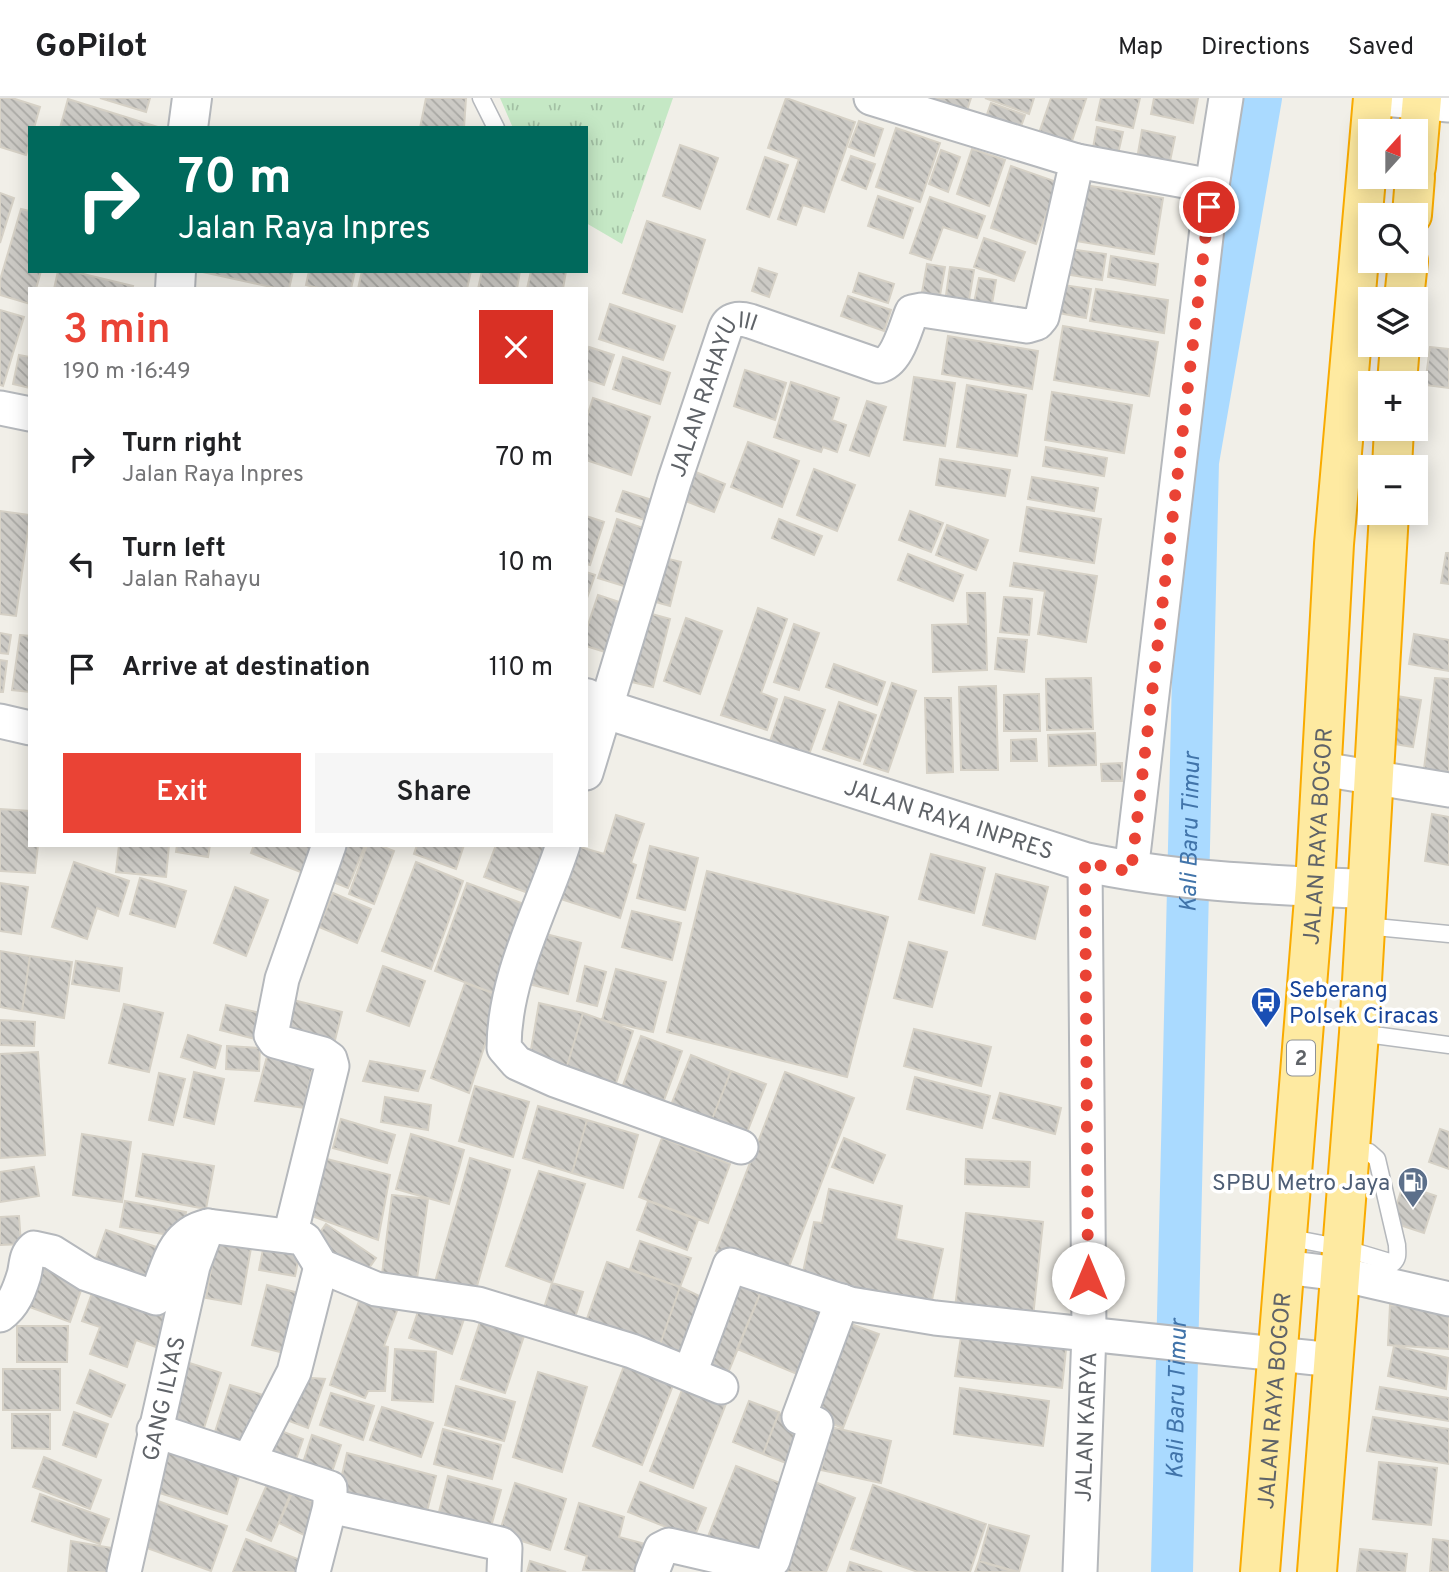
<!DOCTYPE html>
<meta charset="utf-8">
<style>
:root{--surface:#fff;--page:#f6f6f6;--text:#202124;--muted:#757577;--line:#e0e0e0;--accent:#ea4335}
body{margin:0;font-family:Overpass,sans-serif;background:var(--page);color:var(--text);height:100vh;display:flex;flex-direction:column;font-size:26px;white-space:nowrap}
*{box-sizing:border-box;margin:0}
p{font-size:23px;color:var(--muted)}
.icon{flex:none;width:38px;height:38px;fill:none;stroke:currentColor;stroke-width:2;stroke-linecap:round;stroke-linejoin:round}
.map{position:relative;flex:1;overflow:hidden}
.panel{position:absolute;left:28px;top:189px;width:560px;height:560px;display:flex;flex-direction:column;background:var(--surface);border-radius:0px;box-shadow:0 4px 18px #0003}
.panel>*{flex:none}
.guide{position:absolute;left:28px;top:28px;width:560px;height:147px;border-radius:0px;box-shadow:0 4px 18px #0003;background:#00695c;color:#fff;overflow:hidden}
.needle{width:46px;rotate:21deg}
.fabs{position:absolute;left:1358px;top:21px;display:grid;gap:14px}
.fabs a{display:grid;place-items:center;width:70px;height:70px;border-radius:0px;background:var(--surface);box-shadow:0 4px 18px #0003;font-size:35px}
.pin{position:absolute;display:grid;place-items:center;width:60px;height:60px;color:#fff;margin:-30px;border:4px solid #fff;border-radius:50%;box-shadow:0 2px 7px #0007}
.me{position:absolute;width:77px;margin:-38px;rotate:0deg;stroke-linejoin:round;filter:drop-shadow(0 0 5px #0008)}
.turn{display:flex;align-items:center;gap:24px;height:147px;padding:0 35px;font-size:32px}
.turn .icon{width:91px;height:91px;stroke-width:2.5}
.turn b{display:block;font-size:49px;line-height:60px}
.round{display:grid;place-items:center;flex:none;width:74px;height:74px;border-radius:0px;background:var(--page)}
.headline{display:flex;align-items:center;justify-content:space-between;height:119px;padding:0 35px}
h1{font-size:42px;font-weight:600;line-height:52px;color:var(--accent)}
.action{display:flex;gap:14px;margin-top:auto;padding:14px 35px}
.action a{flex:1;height:80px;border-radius:0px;background:var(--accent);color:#fff;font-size:28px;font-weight:600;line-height:80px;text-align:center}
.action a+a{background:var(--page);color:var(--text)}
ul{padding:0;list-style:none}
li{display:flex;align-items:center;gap:21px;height:105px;padding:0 35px}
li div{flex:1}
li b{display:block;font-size:26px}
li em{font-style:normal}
header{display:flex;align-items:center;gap:42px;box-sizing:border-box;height:98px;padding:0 35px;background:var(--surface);border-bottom:2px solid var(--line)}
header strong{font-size:33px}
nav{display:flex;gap:38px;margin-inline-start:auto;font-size:24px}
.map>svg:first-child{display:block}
.grass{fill:url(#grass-tufts)}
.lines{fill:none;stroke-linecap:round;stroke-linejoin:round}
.canal{stroke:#aadaff;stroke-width:42}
.building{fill:url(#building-back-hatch);stroke:#d6d1c6;stroke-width:2}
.service-casing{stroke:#b5b8bc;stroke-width:19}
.minor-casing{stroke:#b5b8bc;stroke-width:37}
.tertiary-casing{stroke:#b5b8bc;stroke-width:42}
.trunk-casing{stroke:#f9ab00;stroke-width:42}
.service{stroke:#fff;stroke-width:16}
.minor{stroke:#fff;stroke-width:33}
.tertiary{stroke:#fff;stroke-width:38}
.trunk{stroke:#feeaa1;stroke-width:38}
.route{stroke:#ea4335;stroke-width:12;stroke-dasharray:0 21.6}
.labels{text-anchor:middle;stroke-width:7;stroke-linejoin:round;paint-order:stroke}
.shield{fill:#fff;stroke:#8f9295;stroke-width:2}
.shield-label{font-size:21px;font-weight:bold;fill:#5f6368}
.street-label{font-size:23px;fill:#5f6368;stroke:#fff}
.transit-label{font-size:23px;fill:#164399;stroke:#fff;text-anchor:start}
.service-label{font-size:23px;fill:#4e5e75;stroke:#fff;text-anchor:end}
.water-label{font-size:24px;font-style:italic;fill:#4174aa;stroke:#fff}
</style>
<header>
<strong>GoPilot</strong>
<nav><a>Map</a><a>Directions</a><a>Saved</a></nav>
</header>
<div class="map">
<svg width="1449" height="1474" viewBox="0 0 1449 1474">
<defs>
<pattern id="grass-tufts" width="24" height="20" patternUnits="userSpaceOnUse" patternTransform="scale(1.75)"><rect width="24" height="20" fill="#c5e8c5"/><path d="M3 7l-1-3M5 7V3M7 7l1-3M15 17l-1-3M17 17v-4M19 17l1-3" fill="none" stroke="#a3c0a4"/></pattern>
<pattern id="building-back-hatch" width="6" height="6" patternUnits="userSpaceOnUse" patternTransform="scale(1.75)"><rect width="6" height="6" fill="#cccac5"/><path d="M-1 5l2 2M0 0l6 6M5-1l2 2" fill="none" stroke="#a9a8a4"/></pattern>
</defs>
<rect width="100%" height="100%" fill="#f1efe8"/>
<!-- grass -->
<path class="grass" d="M500,0H673L622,146L586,125V30H513Z"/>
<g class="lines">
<!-- canal -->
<path class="canal" id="s1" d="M1172,1474L1198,364L1261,0"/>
</g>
<!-- building -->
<path class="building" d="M0,0H12L40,9L34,30H30V43L26,57L0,49Z
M100,0H150L146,14Z
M426,0H466L464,30H420Z
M786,0L855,24L824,114L803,107L796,127L778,121L799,61L768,50Z
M925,0H971L963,24Z
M985,0H1034L1029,16Z
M1051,0L1086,1L1069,52L1037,41Z
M1101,0H1140L1133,30L1096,22Z
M1154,0H1198L1193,25L1151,16Z
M68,1L161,30H60Z
M991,5L1025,17L1018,37L984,25Z
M859,23L883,31L874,58L849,49Z
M1097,29L1123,34L1117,60L1092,55Z
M896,30L940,45L920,104L876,89Z
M1142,32L1175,39L1169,68L1137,61Z
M680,47L718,60L700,111L663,98Z
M972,51L1005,62L989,108L957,96Z
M941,52L960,59L948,94L929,86Z
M851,58L875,66L866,91L842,82Z
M765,59L788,67L769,119L747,111Z
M1011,68L1057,84L1036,146L991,130Z
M1079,86L1163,100L1154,156L1070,142Z
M0,95L14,100L0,145Z
M878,98L913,110L903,140L868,128Z
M930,99L985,118L977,140L943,129L931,162L910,155Z
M21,111L30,113V173H41L36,191H30V206L0,197V182Z
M647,123L705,142L682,214L623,195Z
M984,140L1025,154L1014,183L974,169Z
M1069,151L1106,156L1102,182L1064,176Z
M1111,158L1158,166L1155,187L1108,179Z
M927,166L945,169L939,203L921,200Z
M950,169L974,172L968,208L945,204Z
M759,170L777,176L769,199L752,193Z
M58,173H71L133,188L132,191H54Z
M198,173H293L289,191H280Z
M309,173H355L351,191H323L306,187Z
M362,173H471L467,191H358Z
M482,173H520L517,191H478Z
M531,173H566L563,191H527Z
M859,175L894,186L888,205L853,194Z
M979,180L996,182L991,212L973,210Z
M1063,187L1091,191L1086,220L1058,215Z
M1096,191L1168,202L1164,235L1090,223Z
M848,198L891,212L884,233L841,218Z
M610,206L675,228L663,262L599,241Z
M0,212L24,219L3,288L0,287Z
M1063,228L1158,244L1149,298L1054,282Z
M948,238L1038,253L1032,291L942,276Z
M589,249L614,257L604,287L586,281V258Z
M1430,249L1449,251V290L1425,287Z
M19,257L30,259V290L13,286Z
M623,259L670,275L660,306L613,291Z
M745,272L786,285L775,322L734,308Z
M914,279L955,285L945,348L904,342Z
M791,284L839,300L832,322L846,327L837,354L823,349L821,354L774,339Z
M967,287L1026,297L1017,358L957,349Z
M1052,294L1132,307L1124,355L1045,342Z
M593,300L650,319L631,377L586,362V322Z
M867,303L886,309L869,358L850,352Z
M748,344L799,363L782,409L731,389Z
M1046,349L1107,360L1104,378L1043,368Z
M940,361L1010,372L1005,398L936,387Z
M814,371L855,387L837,433L797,417Z
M691,372L725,386L714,414L680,401Z
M1032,379L1098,390L1094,413L1028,401Z
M623,393L652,402L645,422L616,413Z
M1027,409L1101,421L1094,465L1020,453Z
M0,413L30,417L16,518L0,516Z
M910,413L943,425L931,454L899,442Z
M586,418L604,424L590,467L586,466Z
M617,421L646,431L627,489L598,480Z
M779,421L822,438L814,457L772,440Z
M947,427L988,442L976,472L936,457Z
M1446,455H1449V486L1441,485Z
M908,456L963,477L953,503L898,482Z
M656,458L681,464L670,508L645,501Z
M1014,465L1097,478L1086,544L1038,536L1045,493L1010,488Z
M586,474L595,477L586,503Z
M967,495H985L987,572L933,574L932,527L968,526Z
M598,497L625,506L608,555L586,548V533Z
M1004,499L1032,501L1029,537L1000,534Z
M758,510L787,521L761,595L777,601L767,632L721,617Z
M641,513L670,521L653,589L623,582Z
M686,520L722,533L700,596L664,583Z
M794,526L819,535L799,592L774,584Z
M0,535L11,537L8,556L0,555Z
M1414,536L1449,542V573L1409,566Z
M20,537L30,538V594L12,592Z
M998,540L1027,542L1024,574L995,571Z
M0,562L7,563L3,594H0Z
M834,566L885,584L877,607L826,589Z
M1091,580L1093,631L1047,632L1046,581Z
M1435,580L1449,581V675L1424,671Z
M892,585L916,593L888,674L864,666Z
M996,588L998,672H961L959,589Z
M1039,596L1040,633H1004V597Z
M1397,598L1421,602L1413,649L1388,645Z
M785,599L825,612L806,665L767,652Z
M925,600H951L953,674L927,675Z
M839,604L876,617L860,663L823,651Z
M1095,635L1096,667L1049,668L1048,637Z
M1036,641L1037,663H1011V642Z
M1122,665V683H1102L1101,666Z
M0,711L30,713V747H38L35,775L0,773Z
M1432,716L1449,719V767L1425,763Z
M616,717L644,726L631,765L636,767L620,820L561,801L577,748L604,756Z
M119,747H169L166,779L116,774Z
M177,747H210L208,759L176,754Z
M254,747H323L311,778L251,755Z
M332,747H365L348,790L320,779Z
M367,747H379L394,753L374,806L349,796Z
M417,747H464L456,771L414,756Z
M496,747H548L531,796L484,779Z
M650,748L698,760L685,812L637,800Z
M931,756L985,770L974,815L919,801Z
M74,764L129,783L118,818L97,810L87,841L52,829Z
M416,764L463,783L431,871L382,853Z
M707,773L888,819L847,979L667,934Z
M996,776L1048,789L1035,841L983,827Z
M140,780L186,793L175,829L130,816Z
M0,785L28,789L21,836L0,833Z
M467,785L535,810L501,898L435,873Z
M235,789L268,802L246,858L214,845Z
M333,795L371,811L357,845L319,829Z
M632,813L681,825L672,862L622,849Z
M538,834L581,845L568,896L525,885Z
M909,844L947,854L932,909L894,900Z
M0,853L30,858L22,913L0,909Z
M30,858L72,864L64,920L22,913Z
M76,863L122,870L119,893L72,886Z
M383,868L425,883L409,928L367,913Z
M585,868L606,874L597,908L577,903Z
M616,871L666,884L653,934L602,922Z
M465,885L501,898L469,995L431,980Z
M281,899L342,914L334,946L273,932Z
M539,905L583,915L566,971L529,963Z
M124,906L163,915L149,974L109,965Z
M226,907L273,918L267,944L220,932Z
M583,915L633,933L615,988L566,971Z
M0,922L35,924L34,948L0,947Z
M914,931L991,949L981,988L904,968Z
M188,937L221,948L215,970L181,959Z
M641,938L682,953L663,1005L622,990Z
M227,948L260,950L259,973L226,971Z
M269,951L314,963L304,1010L255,1003Z
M38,954L45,1057L0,1060V956Z
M691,957L731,973L711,1024L671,1007Z
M370,963L425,973L418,993L363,983Z
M731,973L766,986L746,1037L711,1024Z
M194,974L224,981L214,1026L184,1019Z
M785,974L854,1000L785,1179L716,1153Z
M159,975L185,981L173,1027L149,1022Z
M915,979L990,998L982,1030L907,1011Z
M475,988L529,1004L513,1059L459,1043Z
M1000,995L1061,1010L1055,1036L993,1020Z
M385,999L431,1007L428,1032L381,1024Z
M538,1008L587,1022L572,1075L523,1060Z
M341,1021L395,1037L387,1065L333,1050Z
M587,1022L638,1037L623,1090L572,1075Z
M1440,1031L1449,1034V1071L1429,1064Z
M82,1036L131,1044L122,1104L73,1097Z
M411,1036L464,1052L449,1106L396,1091Z
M662,1040L730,1066L708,1125L639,1099Z
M844,1040L885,1057L873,1085L832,1069Z
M143,1056L214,1068L206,1111L136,1098Z
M315,1058L390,1077L378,1142L301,1114Z
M470,1060L510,1072L473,1202L433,1191Z
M966,1061L1030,1064L1029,1089L965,1086Z
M34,1069L39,1098L0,1104V1074Z
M539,1073L585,1086L552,1185L506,1168Z
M1403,1087L1436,1098L1424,1135L1391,1124Z
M829,1091L902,1108L896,1141L943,1151L930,1211L801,1183L814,1124L822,1125Z
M392,1097L428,1101L416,1188L381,1184Z
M125,1103L186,1114L182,1139L120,1129Z
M648,1103L698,1122L687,1152L637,1132Z
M966,1115L1043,1124L1033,1219L955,1210Z
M19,1118L21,1146L0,1147V1119Z
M326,1126L376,1160L360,1183L310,1149Z
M106,1132L168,1153L154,1195L91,1174Z
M266,1136L302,1143L295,1178L259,1172Z
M640,1143L691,1160L680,1189L630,1171Z
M216,1144L251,1150L241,1206L206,1200Z
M41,1162L86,1178L70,1224L24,1207Z
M607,1164L680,1189L656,1258L583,1232Z
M732,1180L762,1191L726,1280L697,1268Z
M96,1184L170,1210L156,1249L136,1242L127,1269L90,1256L100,1229L82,1223Z
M552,1185L583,1194L573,1226L542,1216Z
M267,1187L307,1197L292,1257L252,1247Z
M680,1189L710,1203L683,1270L656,1258Z
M762,1191L831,1218L809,1281L737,1251Z
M361,1197L398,1210L384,1248L388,1249L385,1293H368L365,1300L330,1287Z
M422,1202L465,1218L452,1256L409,1240Z
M1390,1207L1449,1210V1251L1388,1247Z
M482,1218L526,1232L505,1295L461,1281Z
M840,1222L879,1236L843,1330L805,1316Z
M17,1228H68L67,1264H17Z
M962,1232L1067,1242L1062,1290L955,1278Z
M1394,1248L1449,1260L1446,1291L1388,1278Z
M395,1251L436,1254L433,1304L392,1302Z
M183,1263L221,1275L204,1330L166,1319Z
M626,1263L675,1282L642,1367L593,1348Z
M3,1271H60V1312H3Z
M90,1272L125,1287L111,1319L77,1305Z
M538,1274L587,1289L562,1374L513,1359Z
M297,1279L325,1281L308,1330L273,1317Z
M686,1282L729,1298L693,1390L650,1373Z
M230,1287L263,1297L245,1351L213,1340Z
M456,1288L515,1304L504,1343L445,1327Z
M1380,1289L1449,1300V1323L1376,1311Z
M960,1290L1049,1303L1043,1348L954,1336Z
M331,1295L374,1308L363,1342L320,1327Z
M749,1303L779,1314L763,1356L733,1344Z
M382,1309L433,1325L421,1359L370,1342Z
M74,1314L108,1326L96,1359L63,1347Z
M779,1315L812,1328L796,1369L763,1356Z
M12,1316H50V1351L12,1350Z
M1373,1319L1449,1331V1366L1367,1353Z
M270,1329L303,1341L292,1373L260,1362Z
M831,1329L891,1343L881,1385L821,1372Z
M443,1331L501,1347L492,1381L434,1366Z
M312,1337L341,1347L328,1386L299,1377Z
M164,1341L243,1366L227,1416L147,1391Z
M347,1355L436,1378L426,1417L338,1394Z
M44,1359L101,1382L90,1411L33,1389Z
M1379,1364L1437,1370L1431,1427L1373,1421Z
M736,1368L793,1390L764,1464L707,1441Z
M272,1375L295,1385L271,1443L247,1432Z
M448,1378L501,1392L488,1440L436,1426Z
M810,1382L855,1400L826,1474H775Z
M640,1384L706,1410L694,1440L628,1414Z
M515,1385L566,1401L550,1452L499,1436Z
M873,1387L986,1426L970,1474H918L851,1451Z
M292,1395L317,1406L304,1437L279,1425Z
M40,1396L109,1421L100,1446L32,1423Z
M147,1399L227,1428L211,1473L130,1444Z
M579,1405L624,1419L619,1439L645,1446L637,1473L583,1472L587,1458L565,1451Z
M989,1427L1029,1438L1019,1474L979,1463Z
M246,1441L308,1465L305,1474H233Z
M1433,1441L1449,1443V1474H1430Z
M71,1443L112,1450L109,1474H68Z
M1360,1451L1407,1456L1405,1474H1357Z
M530,1463L566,1474H527Z
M979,1463L1015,1474H975Z
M850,1464L882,1474H847Z"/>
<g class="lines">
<!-- service casing -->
<g class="service-casing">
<path id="service" d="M481,0L496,30
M1365,828L1449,836
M1359,935L1449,947
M1286,1139L1343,1150L1393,1165C1399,1160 1397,1154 1397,1147L1377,1061L1369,1054L1349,1052"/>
</g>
<!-- minor casing -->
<g class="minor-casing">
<g id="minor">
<path d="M1373,0L1449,7"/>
<path d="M1077,63L1212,88"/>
<path d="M0,310L30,316"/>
<path d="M0,623L30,630"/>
<path d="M1322,671L1449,692"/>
<path id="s2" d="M586,675L674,384L725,232C729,220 739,220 750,223L879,268C898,264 905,230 912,214L922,212L1027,228L1037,225L1042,219L1077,63L871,0"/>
<path d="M563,747C541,813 504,880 504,950L517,965L555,982L741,1049"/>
<path d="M1131,774L1212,88L1226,0"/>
<path d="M290,1138L332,968L330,961L323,956L275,943L271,937L282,881L329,747"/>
<path d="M1284,1169L1340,1176L1449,1201"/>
<path d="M0,1217C14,1207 19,1193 24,1177C27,1166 25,1158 34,1150L52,1154L87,1176L156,1200C168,1169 172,1136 208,1128L302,1140L305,1142L321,1168L376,1191L478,1206L632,1253L721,1289"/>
<path d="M690,1275L730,1167L850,1206L935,1220L1334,1262"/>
<path d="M154,1332L330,1390V1408L313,1474"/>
<path d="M249,1362L294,1274L321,1168"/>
<path d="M330,1408L501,1446L505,1450L504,1474"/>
<path id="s3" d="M124,1474L193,1168L208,1128"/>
<path d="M652,1474L661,1451L669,1447L760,1468L767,1467L773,1462L816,1326L799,1319L842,1203"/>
<path id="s4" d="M1080,1474L1089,1235L1085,764"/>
</g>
</g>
<!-- tertiary casing -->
<g class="tertiary-casing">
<g id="tertiary">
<path d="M188,30L192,0"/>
<path d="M175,191L176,173"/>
<path id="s5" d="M586,600L605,611L1085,764C1177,784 1273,787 1366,791"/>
</g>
</g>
<!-- trunk casing -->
<g class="trunk-casing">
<g id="trunk">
<path d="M1416,69L1422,0"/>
<path d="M1412,117L1415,79"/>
<path d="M1404,201L1408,163"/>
<path d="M1397,285L1400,247"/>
<path d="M1392,369L1394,331"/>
<path id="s6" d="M1260,1474L1315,788L1334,446L1373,0"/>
<path d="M1317,1474L1359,935L1389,415"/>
</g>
</g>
<!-- service -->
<use href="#service" class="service"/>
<!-- minor -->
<use href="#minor" class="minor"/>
<!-- tertiary -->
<use href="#tertiary" class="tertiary"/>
<!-- trunk -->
<use href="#trunk" class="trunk"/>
</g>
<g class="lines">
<!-- route -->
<path class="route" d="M1088,1180L1085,764L1131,774L1209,109"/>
</g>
<!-- icons -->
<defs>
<g id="bus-pin" transform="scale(1.575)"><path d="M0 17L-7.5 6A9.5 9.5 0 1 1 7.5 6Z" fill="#1a4fb4" stroke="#fff"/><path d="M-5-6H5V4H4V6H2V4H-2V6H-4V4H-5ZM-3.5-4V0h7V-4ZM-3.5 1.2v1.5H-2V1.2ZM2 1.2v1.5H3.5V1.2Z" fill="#fff"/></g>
<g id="fuel-pin" transform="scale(1.575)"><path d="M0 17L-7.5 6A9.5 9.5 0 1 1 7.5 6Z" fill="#5c6f8a" stroke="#fff"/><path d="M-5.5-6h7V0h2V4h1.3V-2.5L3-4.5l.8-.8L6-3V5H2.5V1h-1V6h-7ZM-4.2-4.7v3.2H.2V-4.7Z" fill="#fff"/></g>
</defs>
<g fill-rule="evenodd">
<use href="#bus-pin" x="1266" y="904"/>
<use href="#fuel-pin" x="1413" y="1084"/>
</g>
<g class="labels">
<!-- shield labels -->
<rect class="shield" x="1287" y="942.5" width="28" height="35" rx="5"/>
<g class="shield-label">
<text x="1301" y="967">2</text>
</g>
<!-- street labels -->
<g class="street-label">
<text dy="8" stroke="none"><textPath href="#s2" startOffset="406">JALAN RAHAYU III</textPath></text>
<text dy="8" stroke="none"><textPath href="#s5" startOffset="383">JALAN RAYA INPRES</textPath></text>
<text dy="8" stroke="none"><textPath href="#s6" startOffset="738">JALAN RAYA BOGOR</textPath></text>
<text dy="8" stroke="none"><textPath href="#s3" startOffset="178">GANG ILYAS</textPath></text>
<text dy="8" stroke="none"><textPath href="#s6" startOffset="172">JALAN RAYA BOGOR</textPath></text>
<text dy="8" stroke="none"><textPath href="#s4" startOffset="145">JALAN KARYA</textPath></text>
</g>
<!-- transit labels -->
<g class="transit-label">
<text x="1289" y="899">Seberang<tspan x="1289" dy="26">Polsek Ciracas</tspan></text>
</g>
<!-- service labels -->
<g class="service-label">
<text x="1390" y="1092">SPBU Metro Jaya</text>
</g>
<!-- water labels -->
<g class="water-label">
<text dy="8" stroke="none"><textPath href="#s1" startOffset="740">Kali Baru Timur</textPath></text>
<text dy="8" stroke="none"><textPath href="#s1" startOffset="173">Kali Baru Timur</textPath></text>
</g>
</g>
</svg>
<div class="fabs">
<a><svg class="needle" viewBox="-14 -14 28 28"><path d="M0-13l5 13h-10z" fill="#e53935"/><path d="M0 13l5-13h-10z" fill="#757577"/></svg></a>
<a><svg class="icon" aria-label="search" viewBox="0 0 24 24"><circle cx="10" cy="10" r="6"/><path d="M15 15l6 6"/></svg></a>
<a><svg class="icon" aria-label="layers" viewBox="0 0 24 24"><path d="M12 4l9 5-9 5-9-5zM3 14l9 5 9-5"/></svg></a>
<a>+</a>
<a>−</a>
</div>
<div class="pin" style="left:1209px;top:109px;background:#d93025"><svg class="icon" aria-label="arrive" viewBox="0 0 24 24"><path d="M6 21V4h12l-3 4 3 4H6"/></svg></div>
<svg class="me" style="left:1088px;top:1180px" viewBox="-20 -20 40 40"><circle r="19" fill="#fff"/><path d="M0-13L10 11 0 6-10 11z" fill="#ea4335"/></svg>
<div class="guide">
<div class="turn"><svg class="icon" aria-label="right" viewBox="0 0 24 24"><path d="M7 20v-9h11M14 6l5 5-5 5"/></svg><div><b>70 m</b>Jalan Raya Inpres</div></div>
</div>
<section class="panel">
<div class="headline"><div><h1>3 min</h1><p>190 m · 16:49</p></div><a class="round" style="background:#d93025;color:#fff"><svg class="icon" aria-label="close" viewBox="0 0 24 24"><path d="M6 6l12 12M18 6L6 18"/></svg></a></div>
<ul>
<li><svg class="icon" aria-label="right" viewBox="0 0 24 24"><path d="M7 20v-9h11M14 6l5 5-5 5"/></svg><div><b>Turn right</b><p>Jalan Raya Inpres</p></div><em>70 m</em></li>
<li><svg class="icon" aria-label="left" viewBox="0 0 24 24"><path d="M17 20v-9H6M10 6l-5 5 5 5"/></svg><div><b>Turn left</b><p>Jalan Rahayu</p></div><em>10 m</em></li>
<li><svg class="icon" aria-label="arrive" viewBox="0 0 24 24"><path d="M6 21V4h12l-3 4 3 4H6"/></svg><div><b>Arrive at destination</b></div><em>110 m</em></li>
</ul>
<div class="action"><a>Exit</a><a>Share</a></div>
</section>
</div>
